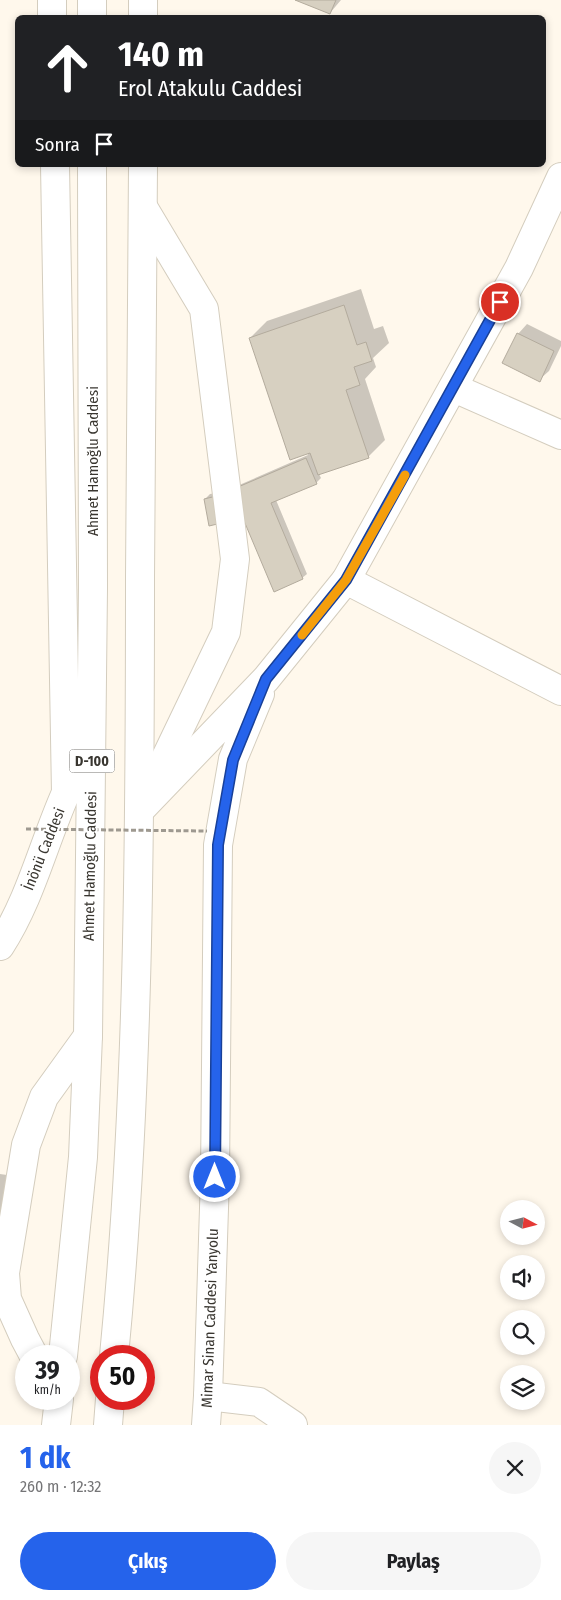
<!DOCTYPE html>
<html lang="tr">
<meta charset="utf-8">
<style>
:root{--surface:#fff;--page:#f6f6f6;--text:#202124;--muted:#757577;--accent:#2563eb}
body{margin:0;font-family:"Fira Sans Condensed",sans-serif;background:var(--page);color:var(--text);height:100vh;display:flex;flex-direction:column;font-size:19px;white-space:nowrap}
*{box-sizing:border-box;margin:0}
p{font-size:16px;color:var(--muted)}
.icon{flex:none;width:28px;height:28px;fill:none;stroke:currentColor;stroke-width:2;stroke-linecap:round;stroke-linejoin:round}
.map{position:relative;height:1425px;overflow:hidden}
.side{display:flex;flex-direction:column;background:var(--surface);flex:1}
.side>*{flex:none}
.top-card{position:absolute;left:15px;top:15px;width:531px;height:152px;border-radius:8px;box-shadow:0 2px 8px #0003;background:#202124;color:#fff;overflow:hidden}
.needle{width:32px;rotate:97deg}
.fabs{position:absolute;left:500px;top:1200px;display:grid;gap:10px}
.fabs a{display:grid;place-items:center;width:45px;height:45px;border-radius:50%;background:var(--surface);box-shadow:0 2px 8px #0003;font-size:25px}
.speed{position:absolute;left:15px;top:1345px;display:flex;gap:10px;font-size:25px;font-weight:700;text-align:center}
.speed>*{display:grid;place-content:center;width:65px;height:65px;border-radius:50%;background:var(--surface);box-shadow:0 2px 8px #0003;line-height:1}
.speed small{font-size:12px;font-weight:400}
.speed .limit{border:8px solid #d22;background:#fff;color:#111}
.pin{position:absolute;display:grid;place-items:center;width:42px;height:42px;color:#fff;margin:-21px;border:2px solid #fff;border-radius:50%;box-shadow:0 1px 5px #0007}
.me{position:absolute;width:55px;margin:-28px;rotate:0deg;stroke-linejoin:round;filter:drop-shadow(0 0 4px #0008)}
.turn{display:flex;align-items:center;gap:18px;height:105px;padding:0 20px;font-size:22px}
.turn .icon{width:65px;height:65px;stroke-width:2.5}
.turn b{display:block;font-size:35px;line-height:42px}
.then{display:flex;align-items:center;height:48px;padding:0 20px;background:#0003;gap:10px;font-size:19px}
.round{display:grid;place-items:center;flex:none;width:52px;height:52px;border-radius:26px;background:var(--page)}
.headline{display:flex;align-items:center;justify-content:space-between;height:85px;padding:0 20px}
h1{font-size:30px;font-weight:700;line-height:38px;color:var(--accent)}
.action{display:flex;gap:10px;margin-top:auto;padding:10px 20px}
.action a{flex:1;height:58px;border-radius:30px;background:var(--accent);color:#fff;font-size:20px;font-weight:700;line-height:58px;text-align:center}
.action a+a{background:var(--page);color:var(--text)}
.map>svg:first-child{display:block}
.shadow{fill:#0003}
.building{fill:#d7d0c1;stroke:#b3ab9d}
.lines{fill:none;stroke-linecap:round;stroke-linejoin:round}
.minor-casing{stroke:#d4cdbe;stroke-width:30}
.major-casing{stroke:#d4cdbe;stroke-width:30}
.highway-casing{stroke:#d4cdbe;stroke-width:30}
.minor{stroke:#fff;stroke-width:28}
.major{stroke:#fff;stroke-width:28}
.highway{stroke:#fff;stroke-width:28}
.path-bridge{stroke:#9e9990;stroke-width:3;stroke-dasharray:5 2.5;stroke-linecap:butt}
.route-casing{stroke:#184099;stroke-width:12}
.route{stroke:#2563eb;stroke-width:9}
.slow{stroke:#f59e0b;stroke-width:9}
.labels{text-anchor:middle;stroke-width:4;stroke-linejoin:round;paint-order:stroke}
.shield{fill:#fff;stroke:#74726e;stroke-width:1}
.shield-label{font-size:14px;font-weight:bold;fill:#393630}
.street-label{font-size:15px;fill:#393630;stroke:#fff}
</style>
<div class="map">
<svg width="561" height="1425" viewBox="0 0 561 1425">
<rect width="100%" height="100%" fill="#fff8ec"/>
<!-- shadow -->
<path class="shadow" d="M298,0H341L330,13Z
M361,289L374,329L383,326L389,343L373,358L376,367L365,379L385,440L368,457L319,474L321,478L316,483L276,500L307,574L302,578L237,486L308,455L250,338L267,321Z
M527,324L561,341V346L549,371L539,380L518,334Z
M230,491L235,516L205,499L210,494Z
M0,1174L21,1177L0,1304Z"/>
<!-- building -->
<path class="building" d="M295,0H336L330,14Z
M344,305L357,345L366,342L372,361L354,367L360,385L346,390L369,458L318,475L310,453L290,460L249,338Z
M517,333L554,351L540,382L502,363Z
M306,458L317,484L271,503L303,579L274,592L231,490Z
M225,494L230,521L209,526L204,499Z"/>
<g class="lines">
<!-- minor casing -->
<g class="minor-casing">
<path id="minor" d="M52,0V18
M55,165L66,794
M143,207L204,309L235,559L226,632L143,805
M454,388L561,435
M346,580L561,691
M34,1356L25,1339L7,1299L5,1273L16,1206L26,1145L44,1097L88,1036
M208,1396L259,1402L293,1425"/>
</g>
<!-- major casing -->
<g class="major-casing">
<path id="major" d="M140,810L266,679L346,580L519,268L561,177
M0,946C30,900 43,845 65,795C72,781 83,767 92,753
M206,1425L208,1396L215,1177L218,845L233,759L260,694"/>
</g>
<!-- highway casing -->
<g class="highway-casing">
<path id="highway" d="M92,0V18
M143,18V0
M63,1356L83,1157L88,1036L93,588L92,165
M114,1356C139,1098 140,838 140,578C141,441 143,303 143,165
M56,1425L59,1399
M108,1425L110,1399"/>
</g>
<!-- minor -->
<use href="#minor" class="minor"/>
<!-- major -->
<use href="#major" class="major"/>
<!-- highway -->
<use href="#highway" class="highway"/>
<!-- path-bridge -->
<path class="path-bridge" d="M26,829L207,831"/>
</g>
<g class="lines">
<!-- route casing -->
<g class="route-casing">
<path id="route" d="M215,1177L218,845L233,760L266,679L346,580L500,302"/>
</g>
<!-- route -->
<use href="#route" class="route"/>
<!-- slow -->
<path class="slow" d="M302,635L346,580L405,475"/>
</g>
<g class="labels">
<!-- shield labels -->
<rect class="shield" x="69.5" y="749.5" width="45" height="23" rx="4"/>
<g class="shield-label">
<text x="92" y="766">D-100</text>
</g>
<!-- street labels -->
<g class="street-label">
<text transform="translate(93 461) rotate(-90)" y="5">Ahmet Hamoğlu Caddesi</text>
<text transform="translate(44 849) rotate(-68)" y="5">İnönü Caddesi</text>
<text transform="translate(90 866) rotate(-89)" y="5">Ahmet Hamoğlu Caddesi</text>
<text transform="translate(210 1318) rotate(-88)" y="5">Mimar Sinan Caddesi Yanyolu</text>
</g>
</g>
</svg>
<div class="fabs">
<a><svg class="needle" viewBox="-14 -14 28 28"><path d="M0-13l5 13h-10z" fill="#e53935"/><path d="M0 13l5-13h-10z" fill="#757577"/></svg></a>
<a><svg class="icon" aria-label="sound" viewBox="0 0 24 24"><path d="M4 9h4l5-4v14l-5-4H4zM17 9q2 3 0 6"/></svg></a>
<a><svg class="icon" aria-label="search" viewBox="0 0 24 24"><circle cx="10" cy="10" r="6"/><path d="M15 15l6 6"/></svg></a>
<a><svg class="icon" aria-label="layers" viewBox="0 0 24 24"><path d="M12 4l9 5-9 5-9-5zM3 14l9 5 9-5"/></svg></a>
</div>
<div class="speed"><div>39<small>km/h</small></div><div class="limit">50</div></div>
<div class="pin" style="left:500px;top:302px;background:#d93025"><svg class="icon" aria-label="arrive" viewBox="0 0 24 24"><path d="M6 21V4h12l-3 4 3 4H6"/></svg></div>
<svg class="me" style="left:215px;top:1177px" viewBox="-20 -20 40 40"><circle r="17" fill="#2563eb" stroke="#fff" stroke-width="3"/><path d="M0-11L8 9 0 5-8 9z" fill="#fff"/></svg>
<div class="top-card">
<div class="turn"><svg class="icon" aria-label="ahead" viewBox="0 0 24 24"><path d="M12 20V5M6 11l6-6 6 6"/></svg><div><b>140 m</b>Erol Atakulu Caddesi</div></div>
<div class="then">Sonra<svg class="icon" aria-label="arrive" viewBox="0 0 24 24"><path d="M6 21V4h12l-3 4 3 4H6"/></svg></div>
</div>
</div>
<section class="side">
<div class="headline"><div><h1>1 dk</h1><p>260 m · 12:32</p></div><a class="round"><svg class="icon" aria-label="close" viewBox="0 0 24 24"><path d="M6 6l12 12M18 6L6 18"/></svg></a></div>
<div class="action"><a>Çıkış</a><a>Paylaş</a></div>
</section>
